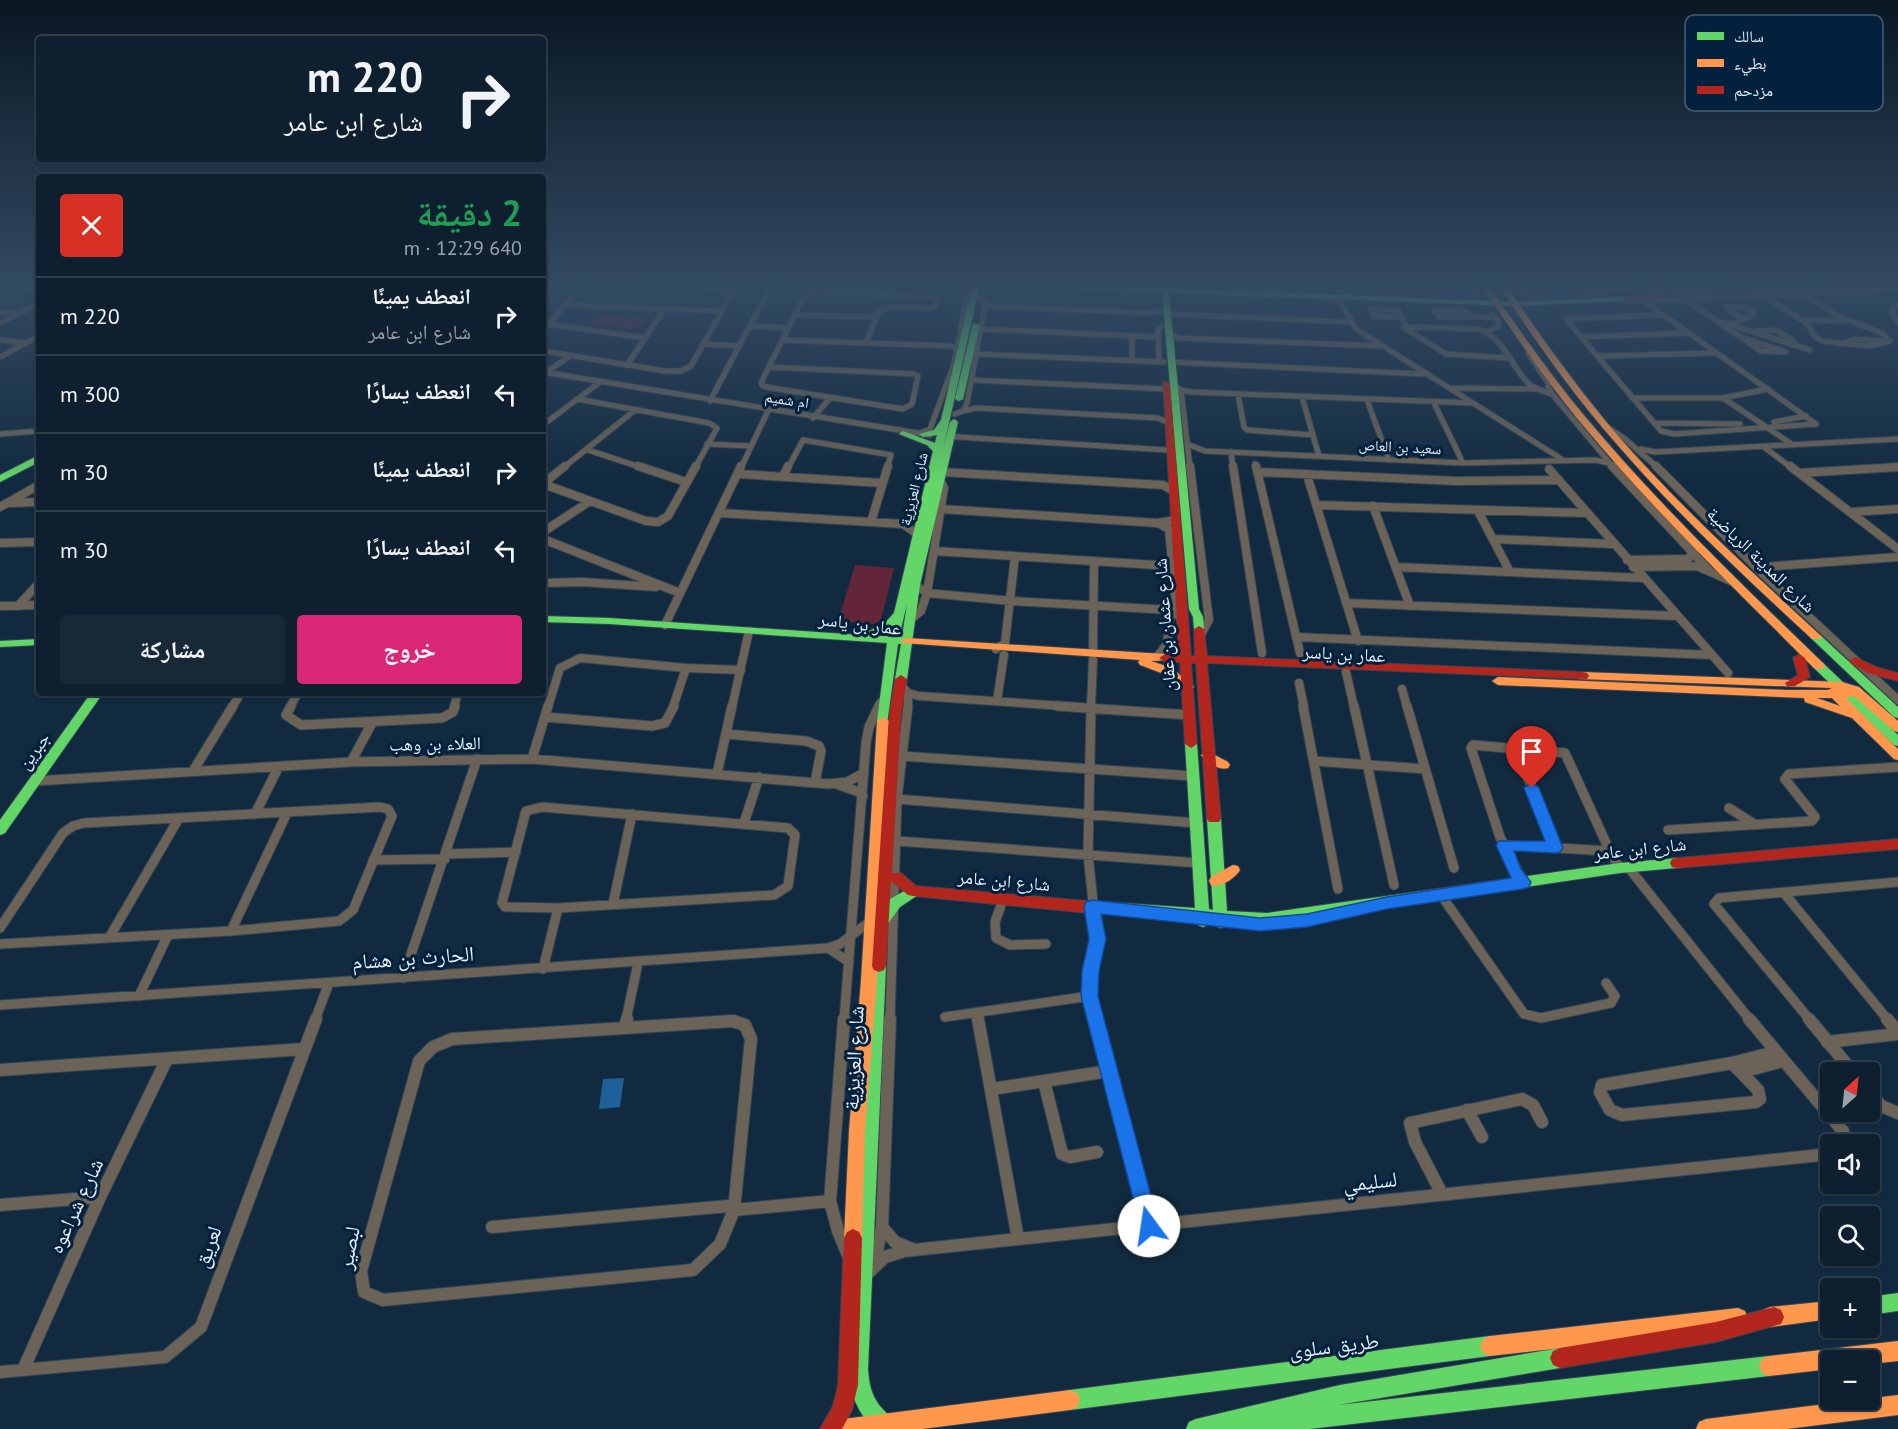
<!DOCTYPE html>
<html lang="ar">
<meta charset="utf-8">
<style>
:root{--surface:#0e202f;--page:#172837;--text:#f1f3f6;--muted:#9ba3aa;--line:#2e3e4b;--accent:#db2777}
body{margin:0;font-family:"PT Sans","Noto Naskh Arabic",sans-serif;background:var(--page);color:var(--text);direction:rtl;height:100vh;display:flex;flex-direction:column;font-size:22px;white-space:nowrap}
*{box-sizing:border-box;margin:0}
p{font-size:20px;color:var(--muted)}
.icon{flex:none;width:33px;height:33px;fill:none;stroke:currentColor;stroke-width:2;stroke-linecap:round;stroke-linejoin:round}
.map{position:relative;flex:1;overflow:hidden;direction:ltr}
.sheet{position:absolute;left:36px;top:174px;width:510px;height:522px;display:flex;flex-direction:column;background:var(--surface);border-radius:6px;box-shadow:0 2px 4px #0004,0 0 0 2px var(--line);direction:rtl}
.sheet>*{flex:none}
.guide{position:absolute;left:36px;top:36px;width:510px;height:126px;border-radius:6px;box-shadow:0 2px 4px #0004,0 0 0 2px var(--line);direction:rtl;background:#0e202f;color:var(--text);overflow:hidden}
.needle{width:39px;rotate:27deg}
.buttons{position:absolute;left:1820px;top:1062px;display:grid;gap:12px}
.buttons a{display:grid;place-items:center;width:60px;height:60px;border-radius:6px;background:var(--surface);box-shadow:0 2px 4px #0004,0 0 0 2px var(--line);font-size:30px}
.pin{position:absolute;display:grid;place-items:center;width:51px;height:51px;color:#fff;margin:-62px -26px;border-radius:50% 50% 50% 0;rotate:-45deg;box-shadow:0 0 6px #0007}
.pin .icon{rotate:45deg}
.me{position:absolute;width:66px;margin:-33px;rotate:346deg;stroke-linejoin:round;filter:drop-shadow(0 0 4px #0008)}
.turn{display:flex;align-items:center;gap:21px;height:126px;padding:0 24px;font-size:27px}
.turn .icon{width:78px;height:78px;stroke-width:2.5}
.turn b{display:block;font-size:42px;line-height:51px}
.round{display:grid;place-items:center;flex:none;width:63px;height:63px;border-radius:6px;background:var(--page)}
.head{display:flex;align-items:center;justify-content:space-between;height:102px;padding:0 24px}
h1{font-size:36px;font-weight:700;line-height:45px;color:#1e9e55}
.action{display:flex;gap:12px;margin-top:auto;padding:12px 24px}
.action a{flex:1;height:69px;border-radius:6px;background:var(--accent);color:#fff;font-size:24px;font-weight:700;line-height:69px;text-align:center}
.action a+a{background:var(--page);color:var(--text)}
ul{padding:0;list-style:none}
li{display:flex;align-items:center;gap:18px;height:78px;padding:0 24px;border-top:2px solid var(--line)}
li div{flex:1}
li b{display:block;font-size:22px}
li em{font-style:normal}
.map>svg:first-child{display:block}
.green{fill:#632638}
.water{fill:#1d609a}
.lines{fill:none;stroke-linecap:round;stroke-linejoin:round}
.street-far3-casing{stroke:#334556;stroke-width:7}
.street-far2-casing{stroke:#334556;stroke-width:10}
.street-far1-casing{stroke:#334556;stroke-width:11}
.street-casing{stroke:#334556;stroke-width:14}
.fast-casing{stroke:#334556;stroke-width:2}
.slow-casing{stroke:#334556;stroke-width:2}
.jam-casing{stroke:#334556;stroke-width:2}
.street-far3{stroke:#6b6358;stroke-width:5}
.street-far2{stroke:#6b6358;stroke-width:8}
.street-far1{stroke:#6b6358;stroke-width:9}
.street{stroke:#6b6358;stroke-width:12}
.fast{fill:#63d668;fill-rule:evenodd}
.slow{fill:#ff974d;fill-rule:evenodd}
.jam{fill:#b3261e;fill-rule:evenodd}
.route{fill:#1a73e8;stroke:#114b97;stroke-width:1.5}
.labels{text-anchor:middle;stroke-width:6;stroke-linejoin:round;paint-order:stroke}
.far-street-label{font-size:15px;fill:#e5f1fd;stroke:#03213c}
.street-label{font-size:18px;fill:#e5f1fd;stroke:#03213c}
.near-street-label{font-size:21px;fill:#e5f1fd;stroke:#03213c}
.key{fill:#03213c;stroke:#475f76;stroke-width:1.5}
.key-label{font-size:16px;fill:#e5f1fd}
</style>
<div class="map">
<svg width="1898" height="1429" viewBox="0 0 1898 1429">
<rect width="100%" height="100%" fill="#122a3f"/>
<!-- green -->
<path class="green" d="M603,314L648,319L636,329L590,324Z
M855,565L894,568L881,620L874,624L838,621Z"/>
<!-- water -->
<path class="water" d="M624,1078L620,1107L599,1109L603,1079Z"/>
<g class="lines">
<!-- street-far3 casing -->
<g class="street-far3-casing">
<path id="street-far3" d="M1267,284L1269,288L1279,293
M1385,284L1389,292L1402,297
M1471,284L1477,295
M0,285L39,289
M1764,296L1808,324L1814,336L1822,341L1869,346L1890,341L1882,333L1840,317L1803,294
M1326,297L1340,302L1356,329L1563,460
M1582,297L1596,291L1751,284
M1619,300L1644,301L1898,290
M1686,300L1761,351L1786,352L1741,337
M1644,301L1816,424
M565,305L722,311
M1898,305L1893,308L1892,313L1898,322
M985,306L1149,313L1160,311
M1726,307H1744L1754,313L1743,320Z
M1370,309L1398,310L1406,326
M1370,309L1374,316L1402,317
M0,312L17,313
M1167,314L1350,322
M794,315L876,317
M1661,315L1566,319L1661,431L1674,434L1816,424
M1471,316L1466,311H1434L1440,317H1495
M1803,320L1844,321
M1722,322L1810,350
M0,323L39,303
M549,324L645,338
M1732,324L1743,320
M751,326L788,328
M980,329L1158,337
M543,331L583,284
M1488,331L1498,327L1499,322L1492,314
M1755,331L1776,330L1794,341V344
M1169,335L1180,338L1380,346
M1582,337L1686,333
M1132,338V361
M0,340L25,343
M782,340L951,346L957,349
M703,344L740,346
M1840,344L1856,339L1883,341
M543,351L665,371H681L691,366L733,291L722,288L613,284
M1528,353L1549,384L1548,387L1553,395L1614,468
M977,354L1164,362
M1597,356L1715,353
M0,357L39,336
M1508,358L1446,354L1403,327L1479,329C1504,338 1510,364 1527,382C1534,389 1544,391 1553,395
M1159,362L1158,329L1161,327
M1171,362L1423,374
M627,365L665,309
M769,367L914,374L918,376L912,404L903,409L772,388L763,386L761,383L805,294L815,291L937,297L936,305L931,308L893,307L879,311L866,343
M543,372L930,435
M545,373L570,356
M972,380L1166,389
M1174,385L1181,390L1192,392L1473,403
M1449,388L1535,389
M1181,390L1190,468
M1238,394L1244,427L1247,430L1313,435
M1302,397L1319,456
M1632,398H1723L1768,389
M1723,398L1793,445
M577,399L709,423L717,428L695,468
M1367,400L1389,460
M710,401L772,284
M1434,403L1463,463
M963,411L977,408L1158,418L1169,423
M955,414L963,411L967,403L985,306V301L981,298
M813,418L830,398
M1774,422L1806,416
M1655,423L1740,424
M543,425L600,382
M1606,426L1625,439L1658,468
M920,433L930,429L954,364L967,297L975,292
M0,434L39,431
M943,436L1167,450
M707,444L751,446
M1187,444L1205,451L1463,463L1595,460L1609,463L1618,468
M1764,447L1792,468
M1641,449L1655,452L1898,439
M588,450L643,468
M1231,452L1233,468
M1255,464L1256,468
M563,468L635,410
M741,468L768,411
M788,468L803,440L891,455L887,468
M1882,468L1898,467"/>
</g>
<!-- street-far2 casing -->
<g class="street-far2-casing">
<path id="street-far2" d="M638,466L686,482
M1190,466L1209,620L1200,636
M1233,466L1262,653
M1256,466L1300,653
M1612,466L1710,571
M1615,466L1628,474
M1656,466L1762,573L1898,700
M1790,466L1898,549
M1549,469L1728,673
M941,472L1163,485L1174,491
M1258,472L1457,481L1559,480
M1799,473L1898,467
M739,474L882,483
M1307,475L1358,641
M783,477L788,466
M543,484L646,521L658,522L668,516L696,466
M543,484L565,466
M9,503L39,502
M1316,505L1587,513
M1373,506L1410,606
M0,507L39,485
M941,509L1157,523L1176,520
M1478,511L1510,572
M1851,512L1898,509
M720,513L903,524L917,534
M871,522L888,466
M543,532L590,501
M543,539L680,593
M1493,539L1613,544
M0,543L39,542
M934,551L1172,566
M1627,560L1688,559L1694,552
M1396,567L1643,578
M1633,567L1697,566L1731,581
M1762,573L1763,568L1776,566L1898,557
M543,583L582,582L656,587
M915,585L927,593L1012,601L1171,610L1182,619
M1346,603L1677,616
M0,606L39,605
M18,606L39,583
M909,621L921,611L927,593L944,488L940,480
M665,625L741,466
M1296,637L1712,655
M996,649L1005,643L1015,556
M1093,654L1094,561
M1157,657L1167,644L1171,610L1176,605L1169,529L1158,523
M686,668L741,670
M1346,672L1354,707
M1299,683L1304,707
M901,685L908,693V707
M1402,689L1407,707
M908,693L919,696L1078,707
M997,701L1004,655
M232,707L241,693
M290,707L298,693
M454,707L458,693
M548,707L560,668L580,658L686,668L673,707
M732,707L749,631
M878,707L881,702
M1091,707L1093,660"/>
</g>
<!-- street-far1 casing -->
<g class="street-far1-casing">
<path id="street-far1" d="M291,706L286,715L301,725L442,718L453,712L455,706
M1057,706L1189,715
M1091,706L1088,855L1097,939L1090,971V996L1096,1020
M1303,706L1338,889
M1354,706L1394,885
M1407,706L1454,868
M545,717L652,726L665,723L674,706
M726,734L806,741L819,746L821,751L815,783
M1516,747L1555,848
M901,756L1193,776
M532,759L548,706
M1314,761L1425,769
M351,762L372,723
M193,771L233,706
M717,774L732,706
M35,781L351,762L532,759L828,784L847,782L864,773
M839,785L859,792L863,796
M897,799L1196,823
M542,807L788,828L795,835L788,886L774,895L558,908L505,907L502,903L526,811Z
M1729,808L1754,824
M255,814L278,768
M744,823L759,777
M1668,830L1812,821L1815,817L1785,779L1789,774L1898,767
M897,841L1199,863
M1504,845L1610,851
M446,854L516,852
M373,860L445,859
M1628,867L1750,1020
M1523,882L1500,837L1471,748L1473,745L1565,753L1612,856L1620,868
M1784,893L1888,1020
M1441,895L1524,1014L1541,1018L1611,1003L1615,996L1606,983
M1003,900L995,922L996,938L1010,945L1046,944
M613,904L632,814
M0,928L63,833L73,826L84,823L380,807L388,809L392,816L353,910L339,921L231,931L0,944
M231,931L287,813
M109,938L179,818
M828,948L849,962
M543,969L558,908
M403,978L477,759
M139,996L168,935
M0,1005L828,948L840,944L872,920
M977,1012L978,1020
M945,1017L1090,996
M315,1020L329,983
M626,1020L638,963
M844,1020L866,743L869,727L879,706
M890,1020L897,799L908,706
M1810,1020L1714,904L1719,898L1898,882"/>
</g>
<!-- street casing -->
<g class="street-casing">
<path id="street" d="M844,1019L830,1201L838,1231L848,1255
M978,1019L1018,1239
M1096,1019L1149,1226
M1749,1019L1843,1131L1845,1139L1843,1144
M1809,1019L1853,1072
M1887,1019L1898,1032
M733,1021L745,1025L751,1039L734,1210L720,1244L693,1270L383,1300L364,1292L361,1271L419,1061L433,1047L452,1039Z
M625,1027L627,1019
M1827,1042L1898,1034
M1732,1063L1758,1090L1760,1099L1756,1102L1622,1115L1610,1110L1600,1092L1602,1085Z
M1732,1063L1775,1052
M0,1070L304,1049
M1742,1072L1783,1061
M1044,1081L1062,1154L1070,1157L1097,1152
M992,1089L1109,1071
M1869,1091L1881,1106L1898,1113
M1467,1110L1482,1137
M1442,1194L1415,1142L1410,1123L1522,1099L1533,1105L1542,1122
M0,1205L100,1197
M734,1210L830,1201
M492,1227L729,1206L734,1210
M882,1227L895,1242L912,1249
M874,1265L882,1227L890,1019
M866,1275L885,1257L904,1251L1830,1154
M23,1370L100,1197L167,1059
M0,1372L165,1357L201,1327L316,1019"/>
</g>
<!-- fast casing -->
<g class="fast-casing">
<path id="fast" d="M973,284H980L943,450L950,422L954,419L958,422L920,585L907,679L901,683L895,679L901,644H898L887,724L883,725L877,721L887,643L609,624L543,622V616L609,618L860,635L884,624L894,613L933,451L927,445L899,434L903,431L935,443L937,435L923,437L919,434L934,430L941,420ZM907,604L902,637H899ZM890,629L888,636H875Z
M999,284H1065L1162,288L1163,285L1167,284L1169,288L1514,302L1625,297L1629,299L1625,301L1514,306L1169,293L1199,609L1203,617L1204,629L1199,632L1194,629L1193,617L1189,609L1162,292L1002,286Z
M973,323L980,325L963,399L959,401L955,399Z
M39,455V462L0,482V475Z
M1816,634L1820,635L1898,707V718L1894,717L1812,639L1810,637L1812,635Z
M39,639V645L0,647V641Z
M1819,662L1823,663L1898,735V746L1894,745L1815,669L1813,666Z
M91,693H103L5,833L0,835V820Z
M1191,740L1197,744L1209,909L1213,910L1207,819L1209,816H1219L1221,819L1227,911L1267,913L1620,863L1677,858L1682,859L1684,863L1682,867L1677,868L1620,873L1267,925L1228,922L1226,926L1221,928L1216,926L1214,921H1210L1208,925L1203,927L1198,925L1196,920L1087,911L1085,907L1087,903L1092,901L1195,908L1185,744Z
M913,886L918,887L920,891L918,895L900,907L887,925L882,927L877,925L875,921L890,899Z
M879,960L884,962L886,966L868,1369C869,1383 871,1394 879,1405C885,1412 891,1416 894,1424L892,1429H874C857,1413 850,1392 848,1369L872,966L874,962Z
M1898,1293V1311L1869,1315V1297Z
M1490,1336L1497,1339L1500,1346L1497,1353L1490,1356L1070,1410L1063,1407L1060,1400L1063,1393L1070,1390Z
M1560,1348L1567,1351L1570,1358L1567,1365L1560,1368L1338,1405L1769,1356L1776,1359L1779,1366L1776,1373L1769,1376L1309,1429H1186L1189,1422L1196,1419L1340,1385Z"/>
</g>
<!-- slow casing -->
<g class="slow-casing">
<path id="slow" d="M956,284H966L979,290L975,292Z
M1480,284H1487C1518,328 1548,372 1582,413C1656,502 1740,583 1823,663L1825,666L1823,669H1815C1733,587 1650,507 1576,417C1542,375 1511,329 1480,284Z
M1498,284H1505C1541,337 1578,389 1619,437C1681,508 1751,571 1820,635L1822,637L1820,639H1812C1744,576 1676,513 1615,442C1572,393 1534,339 1498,284Z
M1898,284V288L1810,292L1806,290L1810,288Z
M907,638L1165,654L1171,658L1169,660L1151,661L1172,668L1194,687L1188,691L1184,690L1164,674L1140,665L1138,662L1140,660L903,643L901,641L903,639Z
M1583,672L1842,682L1859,687L1898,721V732L1894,731L1854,696L1846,698L1898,749V760L1894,759L1852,718L1805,702L1804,698L1498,685L1492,681L1498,677L1787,690H1828L1832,688L1579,679L1577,676L1579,673ZM1817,698H1832L1840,706Z
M883,717L889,721L877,980L865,1131L862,1238L859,1244L853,1247L847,1244L844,1238L849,1131L861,980L877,721Z
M1207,751L1228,762L1230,765L1228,768C1219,771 1206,762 1201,755Z
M1233,865L1238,866L1240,870C1235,878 1221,888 1211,885L1209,881L1211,877Z
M1830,1301V1319L1770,1327L1763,1324L1760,1317L1763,1310L1770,1307Z
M1738,1308L1745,1311L1748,1318L1745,1325L1738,1328L1490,1356L1483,1353L1480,1346L1483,1339L1490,1336Z
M1898,1341V1361L1869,1364V1360H1830V1369L1769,1376L1762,1373L1759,1366L1762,1359L1769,1356Z
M1070,1390L1077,1393L1080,1400L1077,1407L1070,1410L922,1429H833L836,1422L843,1419Z
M1898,1395V1415L1787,1429H1696L1699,1422L1706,1419Z"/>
</g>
<!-- jam casing -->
<g class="jam-casing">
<path id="jam" d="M1500,284H1509L1524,291L1547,297L1543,299L1520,294Z
M1810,288L1812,289V291L1625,301L1621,299L1625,297Z
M1163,381L1170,383L1191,656H1195L1194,629L1199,626L1204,629L1207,656L1583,672L1587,673L1589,676L1587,679L1207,663L1221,819L1219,822H1209L1207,819L1196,663H1191L1197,744L1191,748L1185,744L1180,662H1165L1159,658L1165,654L1179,655Z
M1799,654L1805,658L1810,677L1795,686H1787L1785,683L1798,675L1793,658Z
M1855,657L1876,667L1898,673V681L1868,673L1851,663L1849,661Z
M901,675L907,679L901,716L892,873H901L916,886L1099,902L1104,904L1106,908L1104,912L1099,914L913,896L908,895L891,881L886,966L884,970L879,972L874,970L872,966L889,716L895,679Z
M1898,839V849L1677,868L1672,867L1670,863L1672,859L1677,858Z
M853,1229L859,1232L862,1238L858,1385L852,1410L842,1429H820L833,1406L838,1385L844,1238L847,1232Z
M1774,1307L1781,1310L1784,1317L1781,1324L1716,1342L1560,1368L1553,1365L1550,1358L1553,1351L1560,1348L1716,1322Z"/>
</g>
<!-- street-far3 -->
<use href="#street-far3" class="street-far3"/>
<!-- street-far2 -->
<use href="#street-far2" class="street-far2"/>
<!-- street-far1 -->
<use href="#street-far1" class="street-far1"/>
<!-- street -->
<use href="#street" class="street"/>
<!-- fast -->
<use href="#fast" class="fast"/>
<!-- slow -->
<use href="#slow" class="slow"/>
<!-- jam -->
<use href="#jam" class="jam"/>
</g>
<!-- sky -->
<linearGradient id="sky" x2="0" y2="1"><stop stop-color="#0a1723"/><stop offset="0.59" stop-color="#334a63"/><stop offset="1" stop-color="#334a63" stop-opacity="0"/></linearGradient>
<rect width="1898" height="484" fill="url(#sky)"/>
<!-- route -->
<path class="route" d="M1532,782L1539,788L1563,848L1560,852L1555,853L1514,851L1521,869L1531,882L1529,887L1523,889L1387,909L1307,927L1260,931L1101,914L1106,939L1099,971L1098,996L1159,1226L1156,1233L1149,1236L1142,1233L1081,996L1082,971L1089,939L1084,907L1086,902L1092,900L1260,918L1307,914L1387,897L1511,878L1496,845L1499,841H1545L1524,788Z"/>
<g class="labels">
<!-- far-street labels -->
<g class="far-street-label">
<text transform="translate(787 400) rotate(9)" y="5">ام شميم</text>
<text transform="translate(1400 447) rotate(3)" y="5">سعيد بن العاص</text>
<text transform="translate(914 489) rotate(-76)" y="5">شارع العزيزية</text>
</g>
<!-- street labels -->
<g class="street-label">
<text transform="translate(1761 560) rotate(44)" y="6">شارع المدينة الرياضية</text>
<text transform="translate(860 624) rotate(7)" y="6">عمار بن ياسر</text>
<text transform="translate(1165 625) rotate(-94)" y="6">شارع عثمان بن عفان</text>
<text transform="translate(1344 654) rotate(3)" y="6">عمار بن ياسر</text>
<text transform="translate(435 744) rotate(-1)" y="6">العلاء بن وهب</text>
<text transform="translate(34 751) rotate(-54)" y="6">جبرين</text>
<text transform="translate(1640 849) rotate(-6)" y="6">شارع ابن عامر</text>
<text transform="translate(1004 881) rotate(5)" y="6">شارع ابن عامر</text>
</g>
<!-- near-street labels -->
<g class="near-street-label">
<text transform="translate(413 958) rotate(-4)" y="7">الحارث بن هشام</text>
<text transform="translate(854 1058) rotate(-87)" y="7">شارع العزيزية</text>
<text transform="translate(1370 1182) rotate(-6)" y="7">لسليمي</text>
<text transform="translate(76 1206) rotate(-65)" y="7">شارع شراعوه</text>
<text transform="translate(208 1247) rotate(-70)" y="7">لعريق</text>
<text transform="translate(349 1248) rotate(-79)" y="7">لبصير</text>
<text transform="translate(1334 1346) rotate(-7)" y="7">طريق سلوى</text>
</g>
</g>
<!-- legend -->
<rect x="1685" y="15" width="198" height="96" rx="9" class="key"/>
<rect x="1697" y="32" width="27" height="8" fill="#63d668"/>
<rect x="1697" y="59" width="27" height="8" fill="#ff974d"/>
<rect x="1697" y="86" width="27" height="8" fill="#b3261e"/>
<g class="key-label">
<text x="1734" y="42">سالك</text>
<text x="1734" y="69">بطيء</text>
<text x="1734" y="96">مزدحم</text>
</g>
</svg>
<div class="buttons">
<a><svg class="needle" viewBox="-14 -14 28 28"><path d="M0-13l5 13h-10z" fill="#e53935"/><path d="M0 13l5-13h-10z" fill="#9ba3aa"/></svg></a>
<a><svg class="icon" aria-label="sound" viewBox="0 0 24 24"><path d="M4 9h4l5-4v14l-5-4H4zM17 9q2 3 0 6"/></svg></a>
<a><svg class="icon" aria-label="search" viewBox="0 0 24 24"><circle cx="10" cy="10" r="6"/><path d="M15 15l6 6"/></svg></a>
<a>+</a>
<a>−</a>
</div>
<div class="pin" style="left:1532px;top:788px;background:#d93025"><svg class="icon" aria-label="arrive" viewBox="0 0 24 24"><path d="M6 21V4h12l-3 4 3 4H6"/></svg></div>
<svg class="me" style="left:1149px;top:1226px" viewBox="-20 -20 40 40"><circle r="19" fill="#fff"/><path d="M0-13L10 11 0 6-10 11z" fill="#1a73e8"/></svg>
<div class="guide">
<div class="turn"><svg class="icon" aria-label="right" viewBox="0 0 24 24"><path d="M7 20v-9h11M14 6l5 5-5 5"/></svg><div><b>220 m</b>شارع ابن عامر</div></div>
</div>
<section class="sheet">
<div class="head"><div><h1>2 دقيقة</h1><p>640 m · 12:29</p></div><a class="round" style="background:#d93025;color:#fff"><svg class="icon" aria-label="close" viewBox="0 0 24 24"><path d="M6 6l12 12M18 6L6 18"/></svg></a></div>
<ul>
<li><svg class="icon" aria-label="right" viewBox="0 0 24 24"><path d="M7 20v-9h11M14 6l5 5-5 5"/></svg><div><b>انعطف يمينًا</b><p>شارع ابن عامر</p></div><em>220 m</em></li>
<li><svg class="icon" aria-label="left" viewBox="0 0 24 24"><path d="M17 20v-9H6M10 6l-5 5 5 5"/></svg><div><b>انعطف يسارًا</b></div><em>300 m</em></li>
<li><svg class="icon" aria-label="right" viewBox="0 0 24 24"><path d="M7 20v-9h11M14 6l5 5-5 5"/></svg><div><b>انعطف يمينًا</b></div><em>30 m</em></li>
<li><svg class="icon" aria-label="left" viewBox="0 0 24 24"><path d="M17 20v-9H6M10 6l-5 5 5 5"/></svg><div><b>انعطف يسارًا</b></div><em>30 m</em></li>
</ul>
<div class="action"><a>خروج</a><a>مشاركة</a></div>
</section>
</div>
